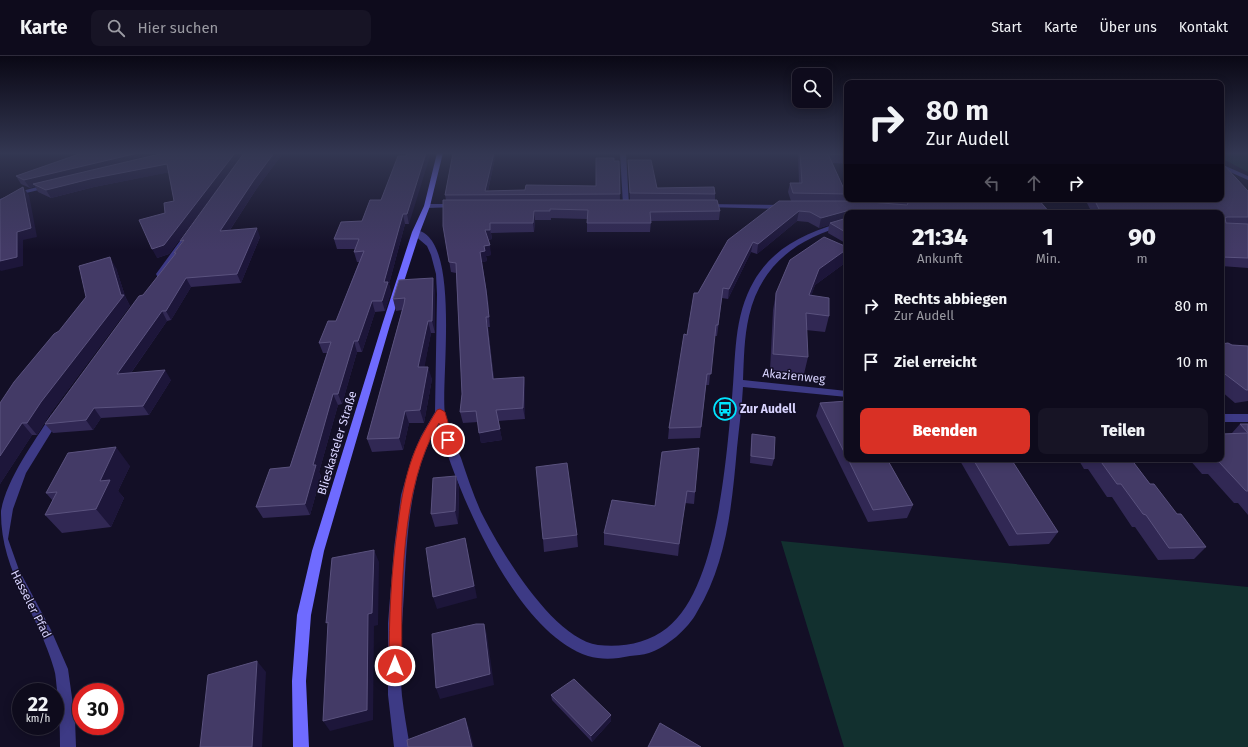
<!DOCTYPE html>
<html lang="de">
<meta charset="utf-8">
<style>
:root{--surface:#0e0b1c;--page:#171425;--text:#f1f3f6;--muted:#9b9ba3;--line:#2e2b3b;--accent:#d93025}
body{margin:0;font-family:"Fira Sans",sans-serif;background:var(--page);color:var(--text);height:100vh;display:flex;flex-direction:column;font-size:15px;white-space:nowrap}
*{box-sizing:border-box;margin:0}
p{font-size:13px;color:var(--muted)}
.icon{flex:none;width:22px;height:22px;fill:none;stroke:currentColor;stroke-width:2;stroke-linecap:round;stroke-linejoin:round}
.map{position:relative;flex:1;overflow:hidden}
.side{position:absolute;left:844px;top:154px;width:380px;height:252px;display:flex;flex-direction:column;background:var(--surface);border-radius:8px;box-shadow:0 2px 10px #0003,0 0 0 1px var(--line)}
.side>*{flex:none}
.banner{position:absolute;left:844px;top:24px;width:380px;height:122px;border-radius:8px;box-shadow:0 2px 10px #0003,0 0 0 1px var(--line);background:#0e0b1c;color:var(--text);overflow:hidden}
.controls{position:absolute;left:792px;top:12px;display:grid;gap:8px}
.controls a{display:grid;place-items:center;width:40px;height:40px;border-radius:8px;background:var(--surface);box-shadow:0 2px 10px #0003,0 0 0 1px var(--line);font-size:20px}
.speed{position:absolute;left:12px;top:627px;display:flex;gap:8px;font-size:20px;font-weight:700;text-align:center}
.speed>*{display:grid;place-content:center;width:52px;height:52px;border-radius:50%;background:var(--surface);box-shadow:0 2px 10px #0003,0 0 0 1px var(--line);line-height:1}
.speed small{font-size:10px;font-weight:400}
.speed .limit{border:6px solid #d22;background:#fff;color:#111}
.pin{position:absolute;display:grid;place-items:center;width:34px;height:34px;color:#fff;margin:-17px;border:2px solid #fff;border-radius:50%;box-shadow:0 1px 4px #0007}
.me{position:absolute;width:44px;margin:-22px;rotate:0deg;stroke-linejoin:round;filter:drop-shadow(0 0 3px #0008)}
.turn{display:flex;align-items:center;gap:14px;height:84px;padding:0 16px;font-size:18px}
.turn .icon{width:52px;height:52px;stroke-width:2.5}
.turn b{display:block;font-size:28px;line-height:34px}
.lanes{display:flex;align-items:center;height:38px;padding:0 16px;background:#0003;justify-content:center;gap:20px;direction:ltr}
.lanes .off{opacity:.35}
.eta{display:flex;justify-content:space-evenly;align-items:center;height:68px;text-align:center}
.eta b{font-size:24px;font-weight:800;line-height:28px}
.button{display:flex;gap:8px;margin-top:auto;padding:8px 16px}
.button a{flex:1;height:46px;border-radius:8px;background:var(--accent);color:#fff;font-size:16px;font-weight:800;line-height:46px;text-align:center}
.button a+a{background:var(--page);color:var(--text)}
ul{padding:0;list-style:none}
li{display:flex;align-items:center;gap:12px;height:56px;padding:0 16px}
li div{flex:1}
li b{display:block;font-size:15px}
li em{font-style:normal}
header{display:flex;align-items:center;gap:24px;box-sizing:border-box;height:56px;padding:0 20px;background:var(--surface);border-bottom:1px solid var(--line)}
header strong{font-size:19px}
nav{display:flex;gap:22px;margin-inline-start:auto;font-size:14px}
.search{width:280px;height:36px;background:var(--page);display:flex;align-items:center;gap:10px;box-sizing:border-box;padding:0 14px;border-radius:8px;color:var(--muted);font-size:15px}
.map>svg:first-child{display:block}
.green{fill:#12302f}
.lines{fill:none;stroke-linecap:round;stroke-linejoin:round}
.minor{fill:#3d3a85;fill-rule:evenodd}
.secondary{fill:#6f6bff;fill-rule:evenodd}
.wall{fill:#312854}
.shaded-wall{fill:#1d163a}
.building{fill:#433a66;stroke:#5a527e}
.route{fill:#d93025;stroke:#8d1f18}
.labels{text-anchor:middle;stroke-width:3;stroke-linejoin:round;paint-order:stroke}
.street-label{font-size:12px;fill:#d9d4ff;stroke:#130f26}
.poi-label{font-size:12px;font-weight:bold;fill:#d9d4ff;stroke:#130f26;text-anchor:start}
</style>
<header>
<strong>Karte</strong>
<div class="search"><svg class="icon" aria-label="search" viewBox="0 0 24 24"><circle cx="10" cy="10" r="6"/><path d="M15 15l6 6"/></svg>Hier suchen</div>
<nav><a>Start</a><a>Karte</a><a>Über uns</a><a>Kontakt</a></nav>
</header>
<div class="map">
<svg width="1248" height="691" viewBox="0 0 1248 691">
<rect width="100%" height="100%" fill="#130f26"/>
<!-- green -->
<path class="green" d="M1221,97H1248V116L1221,102Z
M781,485L1248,531V691H844Z"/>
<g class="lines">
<!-- minor -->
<path class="minor" d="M620,97H626L629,149L626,151L623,149Z
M1221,108L1248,120V124L1221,112Z
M49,128L52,130L51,131L22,138L0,148V143L18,136Z
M455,148L458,150L457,151L427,152L424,150L427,148Z
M705,148L783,149L786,151L783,153L703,151V149Z
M847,165V169C798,182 761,208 749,260C744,281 744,303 743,324L847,335V341L743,331C742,351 739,371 737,392C732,448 727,507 697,556C688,573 667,591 649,597C643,599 636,599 630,600C616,603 602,604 588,600C515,576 458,437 438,369C409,419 407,480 404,537C402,570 399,607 402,640C404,657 407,674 410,691H394L388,639V567L394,492L401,439L412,401L421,380L435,356L437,238L436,218L431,199L427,190L413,178V174C463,174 440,327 445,358C448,373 455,388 461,402C467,420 473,438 481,456C500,494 553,583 598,589C622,592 648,587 667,572C718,532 726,403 732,342C736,302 733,261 754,225C774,190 809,175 847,165Z
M180,185H186L187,187L163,220H157L156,218Z
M55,358L59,359L60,362L26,417L13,453L8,483L19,514L51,574L68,613L75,663L76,691H60C60,671 59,653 57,634C56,627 56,619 54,613C39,559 0,515 1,455C7,422 33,388 51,359Z
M1221,358H1248V366H1221Z"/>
<!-- secondary -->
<path class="secondary" d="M437,97H443L430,150L420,176L390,269L324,495L311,559L306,625L309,691H293L292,625L297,559L312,495L382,269L412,176L424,150Z"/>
</g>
<!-- wall -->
<path class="wall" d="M244,97L169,198L157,202L165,157L174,145L169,116L94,131L51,142L38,136L35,130L30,132L21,128L16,120Z
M244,97H283L257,132L230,174L260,181L241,227L191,231L171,264L167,265L131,317L171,324L149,359L101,362L93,374L53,377L45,368L175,199L174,197Z
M453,97H496L488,135L525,134L596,130L614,105H619L620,144H630L628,104L657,132L715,138V144L720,155L719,164L651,165L650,176H587V163L551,162V164H535L534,176L491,177L492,183L488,184L491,199L486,200L487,205L482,206L488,244L490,271H488L494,323L524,321L525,332V363L498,365L502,384L481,387L478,366L463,367L460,356L462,338L456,217L451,216L443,170L446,144L445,139Z
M798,97H847V108L832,107L844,133H847V143H1038L1050,157H847V188L828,177L829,169L819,172L808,166L797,165L757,198L751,196L728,243L722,242L717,280H714L709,329H706L700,382L668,383L669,372L687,279L698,237L791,145L788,136L790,127H799Z
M406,100L409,168H405L389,228L391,236L385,255L375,256L362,296H357L342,348L338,349L319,416L321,420L310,459L263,462L256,451L290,411L327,297H323L319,287L336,265L359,206H357L354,196L355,193H337L334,183L362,165L381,144Z
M1248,135V212L1221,210V157H1092L1085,143H1221Z
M845,207L815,229L811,240L829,260L825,276L806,274L808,301L804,318L770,315L773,254L776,237Z
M116,212L125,240L130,250L50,358L37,379H32L0,428V347Z
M435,234V277H431L424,311L432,323L424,367H409L403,394L372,396L367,383L402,254L396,255L393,243Z
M1221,288L1232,289L1248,290V345L1235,347L1221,335Z
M847,345V403H887L913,449L907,462L868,466L816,360L820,347Z
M1240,368H1248V459L1238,447H1234L1208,418H1202L1189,403H1221L1232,377Z
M752,378L774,403L772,410L750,407L751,384Z
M699,392L694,448L685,447L678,500L604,489V477L655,450Z
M959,403H1011L1058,476L1049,488L1009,490Z
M1078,403H1131L1150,428L1206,491L1194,503L1158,504L1135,471H1132L1112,441H1107L1088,413H1084Z
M130,410L118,435L124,442L111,471L62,477L45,459L53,445L46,437Z
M456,420L459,433L458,468L435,471L431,458Z
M577,479L578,491L544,496L543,483Z
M551,639L611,659V665L592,686L552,644Z"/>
<!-- shaded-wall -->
<path class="shaded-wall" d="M138,97H176L33,128L35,130L30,132L24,124Z
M235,97H244L169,198L157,202L152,193Z
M274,97H283L257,132L224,183L220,175L254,124Z
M426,97H431L409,168L407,158Z
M494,97H496L487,139L485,135Z
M167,108L171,116L94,131L51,142L46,134L90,123Z
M23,131L29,139L37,181L23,184V210L1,215L0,214V205L17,176Z
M850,154V157H847V164L830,167L829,169L819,172L821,162Z
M534,155L535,164L534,176L533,167Z
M799,155L797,165L757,198L758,188Z
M403,158L405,168L389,228L391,236L385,255L382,245L384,226Z
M257,172L260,181L241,227L237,218Z
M485,174H490L492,183L487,184Z
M753,186L751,196L728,243L729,233Z
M490,189L491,199L486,200L487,205L482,206L488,244L490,271L480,196L484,190Z
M847,193V200L845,207L815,229L806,256L809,239L819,213Z
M110,201L116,212L125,240L130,250L50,358L37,379L27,367L41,346L121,239Z
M186,222L191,231L171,264L166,255Z
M433,222L435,234V277L432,265Z
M372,245L375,256L362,296L358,285Z
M162,255L167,265L123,328L117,318Z
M486,261L488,271L495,334L493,323Z
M428,265L431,277L422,324L418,311Z
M354,285L357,296L342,348L338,338Z
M428,311L432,323L424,367L420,354Z
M165,314L171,324L149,359L143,350Z
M524,321L525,332V363L523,352Z
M333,338L338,349L319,416L321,420L310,459L305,448L313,409Z
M94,352L101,362L93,374L86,364Z
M405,355L409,367L403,394L399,382Z
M22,367L32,379L0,428V400Z
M500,373L502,384L481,387L479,377Z
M116,391L130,410L118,435L124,442L111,471L96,453L100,425Z
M456,420L459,433L458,468L455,455Z
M687,435L685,447L678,500L679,488Z
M465,482L468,494L477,542L437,553L433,541Z
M374,494L379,506L378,569L374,570L373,664L330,675L323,665Z
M484,568L487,579L494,629L440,643L436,632Z
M257,605L266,616L262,691H252Z
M611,659V665L592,686L591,680Z
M465,662L469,672L474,691H472Z"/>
<!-- building -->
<path class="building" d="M82,97H138L24,124L16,120Z
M164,97H235L164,189L152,193L139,164L165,157L164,147L174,145L167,108L90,123L46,134L33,128Z
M244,97H274L254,124L220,175L257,172L237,218L186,222L166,255H162L117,318L165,314L143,350L94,352L86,364L45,368L139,240L143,239L176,197H174L184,184L180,185Z
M407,97H426L407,158H403L384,226H388L382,245H372L358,285H354L338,338H333L313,409H316L305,448L256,451L270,413L290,411L331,286L319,287L328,265H336L364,195L354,196L359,183H334L341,166L362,165L370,144H381L398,100H406Z
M453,97H494L485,135L525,134L526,129L596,130V102H614V105H619L620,138L445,139Z
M800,97H847V99L828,98L844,133H847V138L793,137L790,127H802Z
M628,104H651L657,132L714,131L715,138L630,137Z
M1221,108H1223L1248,135V161H1227L1225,162L1226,167L1248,168V202L1221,201V157H1101L1094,143H1221Z
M23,131L31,172L17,176V201L0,205V144Z
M895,143H1038L1050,157H850V154L821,162L810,156L799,155L758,188L753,186L729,233L723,232L718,269H716L711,318H707L701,371L669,372L684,278L687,279L694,237H698L728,184L779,145H858L907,149L908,148L907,146Z
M443,144H717L720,155L650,156L651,167H587L588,154L550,153V155H534L533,167H490V174H485L490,189L484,190L485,195L480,196L486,234L489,261H486L493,323L524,321L523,352L496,354L500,373L479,377L476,355L460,356L462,338L456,207L449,206L443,170Z
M847,162V177L830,167Z
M824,181L847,191V193L819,213L809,239L829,242V260L806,257L808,301L773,298L776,237L790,204Z
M110,201L121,239H124L41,346L27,367H22L0,400V347L14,326L54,278L59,275L86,241L79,210Z
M433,222L432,265H428L418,311H428L420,354L405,355L399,382L367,383L404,248L405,242L393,243L399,224Z
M1228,287L1232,289L1248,290V334H1246L1221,315V288Z
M847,345V402L820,347Z
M1240,368H1248V377Z
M1248,377V435H1246L1219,406H1213L1211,403H1221V378Z
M752,378L775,381L774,403L751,400Z
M116,391L100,425L110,424L96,453L45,459L57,436L46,437L68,397Z
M699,392L695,436L687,435L679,488L604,477L612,444L655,450L662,396Z
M848,403H887L913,449L873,454Z
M973,403H1011L1058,476L1017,478Z
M1099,403H1131L1150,428H1154L1177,458H1181L1206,491L1169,492L1146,459L1143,458L1121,428H1117Z
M567,407L577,479L543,483L536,411Z
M456,420L455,455L431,458L433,422Z
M465,482L474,530L433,541L426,492Z
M374,494L372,557L368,558L367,654L323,665L328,566L326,567L332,502Z
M476,568H484L490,618L436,632L432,578Z
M257,605L252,691H200L208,619Z
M574,623L611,659L591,680L551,639Z
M465,662L472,691H408L407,684Z
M660,667L701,691H648Z"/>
<!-- sky -->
<linearGradient id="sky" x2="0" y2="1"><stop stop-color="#0a0815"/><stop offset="0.5" stop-color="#333752"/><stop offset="1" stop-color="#333752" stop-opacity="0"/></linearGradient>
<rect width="1248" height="194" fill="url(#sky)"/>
<!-- route -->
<path class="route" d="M440,353L445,356L453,384L451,386H444L439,367C400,430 401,538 402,610L400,615L395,617L391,615L389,610C389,563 391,515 398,468C401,445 405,421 413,400C419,383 428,369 437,354Z"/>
<!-- icons -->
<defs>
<g id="bus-ring" transform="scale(1.15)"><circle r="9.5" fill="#130f26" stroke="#00e5ff" stroke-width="1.5"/><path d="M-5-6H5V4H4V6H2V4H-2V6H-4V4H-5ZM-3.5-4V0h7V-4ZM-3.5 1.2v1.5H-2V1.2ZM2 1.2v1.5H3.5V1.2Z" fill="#00e5ff"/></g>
</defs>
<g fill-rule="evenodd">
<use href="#bus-ring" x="725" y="353"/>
</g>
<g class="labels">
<!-- street labels -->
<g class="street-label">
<text transform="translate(794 320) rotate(6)" y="4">Akazienweg</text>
<text transform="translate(337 387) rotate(-73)" y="4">Blieskasteler Straße</text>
<text transform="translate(31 548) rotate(63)" y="4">Hasseler Pfad</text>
</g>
<!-- poi labels -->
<g class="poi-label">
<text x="740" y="357">Zur Audell</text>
</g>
</g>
</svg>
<div class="controls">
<a><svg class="icon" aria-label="search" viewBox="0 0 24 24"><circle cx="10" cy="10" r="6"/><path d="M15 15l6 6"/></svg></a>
</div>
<div class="speed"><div>22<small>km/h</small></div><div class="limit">30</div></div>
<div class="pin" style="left:448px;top:384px;background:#d93025"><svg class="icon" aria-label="arrive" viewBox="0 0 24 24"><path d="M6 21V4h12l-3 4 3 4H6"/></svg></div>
<svg class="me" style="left:395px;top:610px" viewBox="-20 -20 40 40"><circle r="17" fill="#d93025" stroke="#fff" stroke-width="3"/><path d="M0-11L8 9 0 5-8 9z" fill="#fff"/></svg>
<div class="banner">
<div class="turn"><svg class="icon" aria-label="right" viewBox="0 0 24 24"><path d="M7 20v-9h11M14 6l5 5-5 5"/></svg><div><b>80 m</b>Zur Audell</div></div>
<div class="lanes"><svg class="icon off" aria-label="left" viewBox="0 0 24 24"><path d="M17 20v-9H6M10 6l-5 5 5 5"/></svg><svg class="icon off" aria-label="ahead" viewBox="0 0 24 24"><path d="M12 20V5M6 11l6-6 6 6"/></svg><svg class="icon" aria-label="right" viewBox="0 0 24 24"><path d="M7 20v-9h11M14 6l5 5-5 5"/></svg></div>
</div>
<section class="side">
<div class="eta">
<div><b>21:34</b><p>Ankunft</p></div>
<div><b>1</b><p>Min.</p></div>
<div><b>90</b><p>m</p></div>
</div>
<ul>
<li><svg class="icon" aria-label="right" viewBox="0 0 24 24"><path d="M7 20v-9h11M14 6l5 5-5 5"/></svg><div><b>Rechts abbiegen</b><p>Zur Audell</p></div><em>80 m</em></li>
<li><svg class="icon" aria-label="arrive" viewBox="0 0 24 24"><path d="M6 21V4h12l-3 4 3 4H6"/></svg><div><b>Ziel erreicht</b></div><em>10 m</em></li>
</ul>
<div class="button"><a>Beenden</a><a>Teilen</a></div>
</section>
</div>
